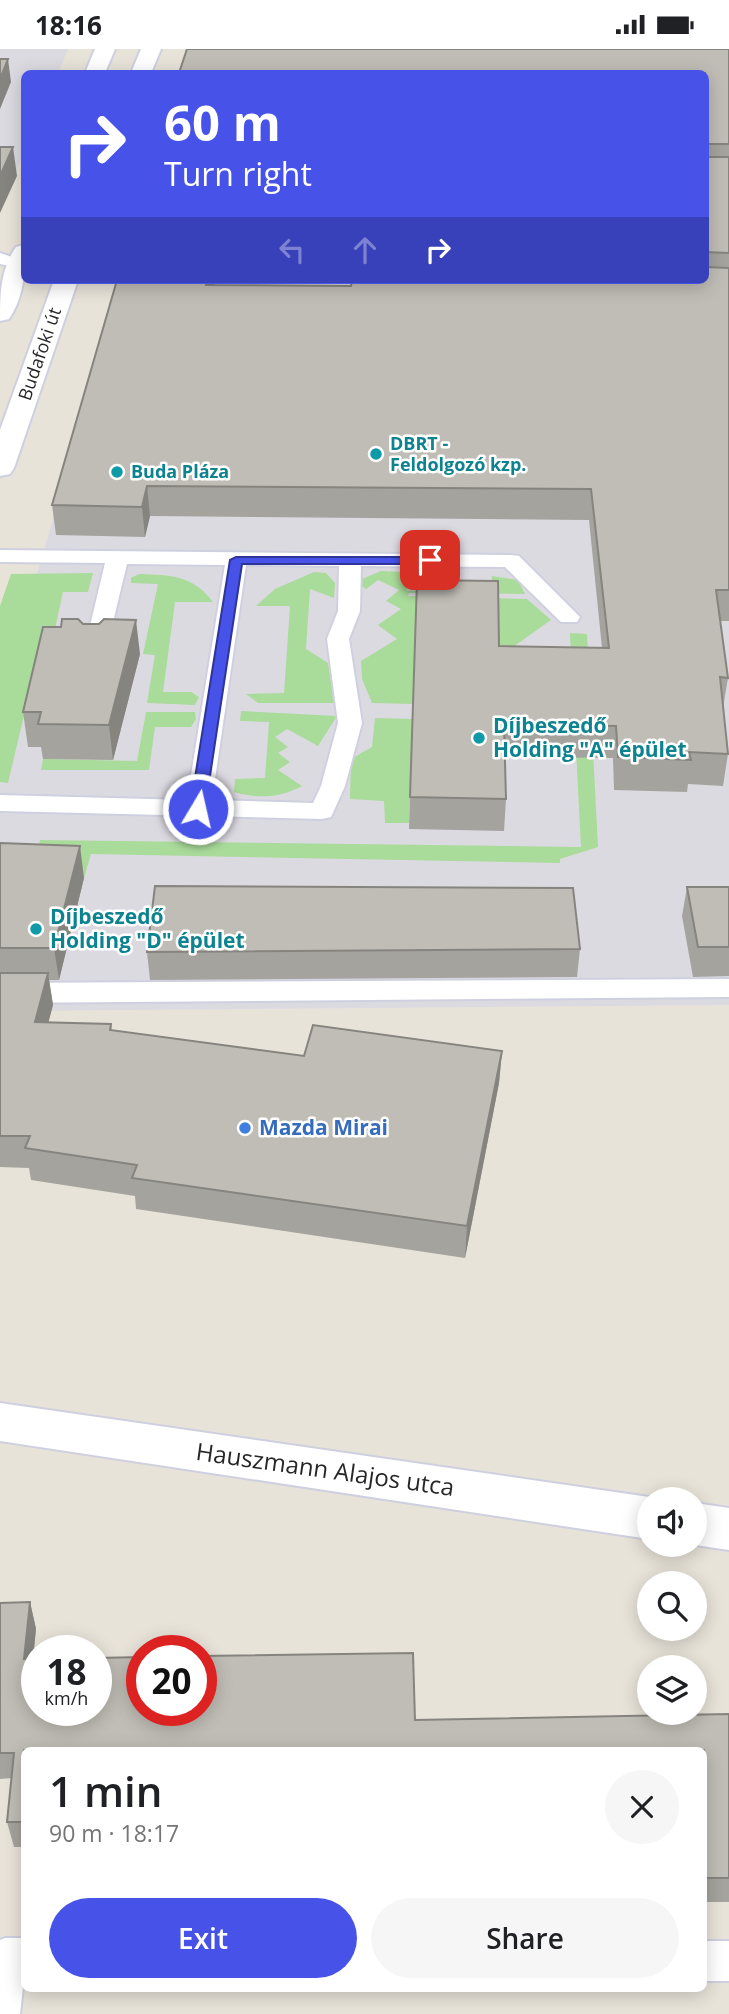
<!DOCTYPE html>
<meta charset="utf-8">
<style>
:root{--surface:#fff;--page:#f6f6f6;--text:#202124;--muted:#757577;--accent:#4652e8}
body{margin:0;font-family:"Open Sans",sans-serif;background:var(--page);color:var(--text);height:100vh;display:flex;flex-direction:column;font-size:26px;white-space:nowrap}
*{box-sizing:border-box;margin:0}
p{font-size:23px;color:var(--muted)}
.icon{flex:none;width:38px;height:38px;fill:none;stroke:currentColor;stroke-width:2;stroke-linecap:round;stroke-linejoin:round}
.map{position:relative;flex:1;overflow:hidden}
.details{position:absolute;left:21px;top:1698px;width:686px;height:245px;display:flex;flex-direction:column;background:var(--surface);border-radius:10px;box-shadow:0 4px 18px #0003}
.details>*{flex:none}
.guide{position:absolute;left:21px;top:21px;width:688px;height:214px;border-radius:10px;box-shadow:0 4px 18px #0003;background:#4652e8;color:#fff;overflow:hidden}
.fabs{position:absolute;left:637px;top:1438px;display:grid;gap:14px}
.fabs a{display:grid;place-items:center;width:70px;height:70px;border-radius:50%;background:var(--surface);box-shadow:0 4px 18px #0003;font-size:35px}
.speed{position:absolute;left:21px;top:1586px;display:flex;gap:14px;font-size:35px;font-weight:700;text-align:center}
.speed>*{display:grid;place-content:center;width:91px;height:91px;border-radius:50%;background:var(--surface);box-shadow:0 4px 18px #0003;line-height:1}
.speed small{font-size:18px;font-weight:400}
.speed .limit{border:10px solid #d22;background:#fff;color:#111}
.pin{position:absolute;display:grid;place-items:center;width:60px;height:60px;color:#fff;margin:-30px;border-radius:14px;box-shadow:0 4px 10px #0006}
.me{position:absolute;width:77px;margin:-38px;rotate:9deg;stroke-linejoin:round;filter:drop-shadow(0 0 5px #0008)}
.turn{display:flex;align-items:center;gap:24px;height:147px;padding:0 28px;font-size:32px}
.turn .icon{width:91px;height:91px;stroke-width:2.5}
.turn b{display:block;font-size:49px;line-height:60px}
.lanes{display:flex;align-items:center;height:66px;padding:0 28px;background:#0003;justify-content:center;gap:35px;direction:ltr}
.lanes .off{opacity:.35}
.round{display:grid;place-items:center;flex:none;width:74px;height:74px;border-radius:37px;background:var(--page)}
.headline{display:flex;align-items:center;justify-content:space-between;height:119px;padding:0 28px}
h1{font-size:42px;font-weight:600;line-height:52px}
.button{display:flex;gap:14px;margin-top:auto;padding:14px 28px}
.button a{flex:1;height:80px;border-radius:42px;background:var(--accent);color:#fff;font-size:28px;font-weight:600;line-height:80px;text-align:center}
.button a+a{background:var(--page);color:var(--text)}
.status{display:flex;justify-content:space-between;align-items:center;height:49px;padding:0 35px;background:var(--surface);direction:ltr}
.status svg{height:19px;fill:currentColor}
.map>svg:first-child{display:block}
.industrial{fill:#dcdae1}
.green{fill:#a9db9a}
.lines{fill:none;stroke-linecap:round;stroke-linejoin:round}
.service-casing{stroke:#cfd0df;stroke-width:4}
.minor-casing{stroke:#cfd0df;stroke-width:4}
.secondary-casing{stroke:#cfd0df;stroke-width:4}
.service{fill:#fff;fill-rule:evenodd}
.minor{fill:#fff;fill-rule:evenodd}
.secondary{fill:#fff;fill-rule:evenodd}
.wall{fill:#a5a39d}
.shaded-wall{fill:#86847f}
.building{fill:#c0bdb6;stroke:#86847f;stroke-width:2}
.route{fill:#4652e8;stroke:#2e3597;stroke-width:2}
.culture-dot{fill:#0f9aa8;stroke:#fff;stroke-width:2.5}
.shop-dot{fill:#3f7fe0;stroke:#fff;stroke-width:2.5}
.labels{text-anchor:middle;stroke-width:5;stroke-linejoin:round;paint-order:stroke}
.far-street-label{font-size:18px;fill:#272727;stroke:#fff}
.far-culture-label{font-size:18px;font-weight:bold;fill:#0d838f;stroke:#fff;text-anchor:start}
.culture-label{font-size:21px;font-weight:bold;fill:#0d838f;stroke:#fff;text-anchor:start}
.shop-label{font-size:21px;font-weight:bold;fill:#366cbe;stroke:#fff;text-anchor:start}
.near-street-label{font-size:24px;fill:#272727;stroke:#fff}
</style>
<div class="status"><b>18:16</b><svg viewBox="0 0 49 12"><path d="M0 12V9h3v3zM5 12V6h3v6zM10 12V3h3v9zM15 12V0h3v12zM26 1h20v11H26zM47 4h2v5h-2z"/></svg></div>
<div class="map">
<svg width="729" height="1965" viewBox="0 0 729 1965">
<rect width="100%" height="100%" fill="#e8e3d9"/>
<!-- industrial -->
<path class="industrial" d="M0,0H68L58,24H24V103L0,164Z
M729,0V956L0,962V651L123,231H705V24Z"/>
<!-- green -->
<path class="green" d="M381,522L406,523L407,542L492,543V527L518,531L525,545L409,544L408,547L527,550L551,571L513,598L414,655L372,654L362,630L361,612L397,590L378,576L401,560L386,552L399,541L378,531L366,540L359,535L362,530Z
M314,523L326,524L335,534L334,549L310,540L306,600L328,614L335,654H258L246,645L284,644L290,557H256L275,540Z
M93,524L88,543H63L50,603H39L8,734L0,733V557L11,525Z
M139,525C170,526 193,526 213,553H175L163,643H191L199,648L195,656L147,654L155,606L143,605L158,535L131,534V529Z
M570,584L587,585L598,798L560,810V814L91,805L84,829L33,827L40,791L581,798Z
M241,662L337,667L318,697L287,680L275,688L288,698L278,704L290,713L278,721L302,737C280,749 258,750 234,743L235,730L265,729L269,673L240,672Z
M146,663H195L196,670L191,678H155L149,721H41L43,710L137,712Z
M375,669L413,670L409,774H385L384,752L350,750L351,710L372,698Z"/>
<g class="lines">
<!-- service casing -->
<g class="service-casing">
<path id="service" d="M0,204L24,212V220L0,215Z
M0,501L511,506L519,507L580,568L577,573H561L505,518L361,517L360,562L349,590L362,674L345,737L331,768L322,770L0,762V746L187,751L225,516L127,515L106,602L103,607H87L84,602L105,514L0,513ZM246,516L339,517L338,562L327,590L338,674L321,737L313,754L212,751Z
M729,930V948L0,954V934Z
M5,1889H24V1929L20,1965H0V1891Z
M704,1892H729V1932H704Z"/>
</g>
<!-- minor casing -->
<g class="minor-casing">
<path id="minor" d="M0,1354L649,1448L657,1451H649V1490L0,1392Z
M695,1454L729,1459V1501L695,1496Z"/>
</g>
<!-- secondary casing -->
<g class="secondary-casing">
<path id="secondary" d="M95,0H115L105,24H85Z
M141,0H161L151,24H131Z
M24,196C26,221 24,248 9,270L0,272C0,246 0,221 16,198Z
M54,231H78L14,419L10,425L0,427V381Z"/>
</g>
<!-- service -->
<use href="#service" class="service"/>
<!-- minor -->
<use href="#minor" class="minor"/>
<!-- secondary -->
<use href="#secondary" class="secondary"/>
</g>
<!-- wall -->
<path class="wall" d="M729,0V572H720L728,629L723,659L728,705L723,737L688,735L687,743L614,741L613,709L505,708L506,750L504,782L409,780L410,748L499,597L602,599L589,471L150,467L145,488L56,486L52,456L117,231H216L214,236L351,237L705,231V24Z
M83,575L140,605L113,711L43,710L41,698H28L23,663L61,578Z
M0,794L84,829L59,931H49L53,956L48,974L111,975L112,982L304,1007L502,1002L499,1034L465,1209L136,1160L135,1147L31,1131L29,1119L0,1118Z
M687,838H729V927L693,928L682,867Z
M580,900L577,928L150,931L147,903Z
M30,1553L36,1580L33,1610L415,1671L729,1665V1853H704V1701H24V1798H14L7,1773L12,1729L0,1730V1554Z"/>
<!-- shaded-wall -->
<path class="shaded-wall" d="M8,10L11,33L0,60V30Z
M13,98L17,127L0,164V127Z
M207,231H216L207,265L206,236Z
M147,437L150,467L145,488L142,458Z
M136,571L140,605L113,711L109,676Z
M80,797L84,829L59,931L54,899Z
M48,924L53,956L40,1005L35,973Z
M502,1002L499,1034L465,1209L467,1177Z
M30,1553L36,1580L30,1637L24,1610Z"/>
<!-- building -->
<path class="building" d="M187,0H729V95H706V108H729V204L705,203V24H179Z
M0,10H8L0,30Z
M0,98H13L0,127Z
M705,218L729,219V541H716L728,629L720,628L728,705L689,703L691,711L618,708L616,677L504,676L506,750L410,748L417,531L498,532L499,597L609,599L591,440L147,437L142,458L52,456L117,231H207L206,236L351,237L352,231H705Z
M62,570H78L83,575H99L104,570L136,571L109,676L38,675L41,663H23L43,578H61Z
M0,794L80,797L54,899H0Z
M155,837L573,839L580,900L147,903Z
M687,838H729V898H698Z
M0,924H48L35,973L111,975L110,981L304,1007L313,976L502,1002L467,1177L132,1129L137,1116L25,1099L30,1087H0Z
M30,1553L24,1610H37V1661H96V1609L142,1608V1661H201V1607L413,1604L415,1671L729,1665V1829H704V1701H24V1773H7L14,1704H0V1554Z"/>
<!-- route -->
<path class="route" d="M236,508H430L437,511L430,515H242L205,760L198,764L190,760L230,511Z"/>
<!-- markers -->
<g class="culture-dot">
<circle cx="376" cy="405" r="7"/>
<circle cx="117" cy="423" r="7"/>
<circle cx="479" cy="689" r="7"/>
<circle cx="36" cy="880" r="7"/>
</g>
<circle class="shop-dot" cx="245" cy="1079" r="7"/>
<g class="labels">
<!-- far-street labels -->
<g class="far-street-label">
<text transform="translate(40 305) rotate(-71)" y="6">Budafoki út</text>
</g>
<!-- far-culture labels -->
<g class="far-culture-label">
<text x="390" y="401">DBRT -<tspan x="390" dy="21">Feldolgozó kzp.</tspan></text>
<text x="131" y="429">Buda Pláza</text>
</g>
<!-- culture labels -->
<g class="culture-label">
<text x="493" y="684">Díjbeszedő<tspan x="493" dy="24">Holding "A" épület</tspan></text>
<text x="50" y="875">Díjbeszedő<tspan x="50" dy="24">Holding "D" épület</tspan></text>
</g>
<!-- shop labels -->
<g class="shop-label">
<text x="259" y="1086">Mazda Mirai</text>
</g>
<!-- near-street labels -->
<g class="near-street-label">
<text transform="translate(325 1421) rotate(8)" y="8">Hauszmann Alajos utca</text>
</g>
</g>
</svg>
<div class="fabs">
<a><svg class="icon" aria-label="sound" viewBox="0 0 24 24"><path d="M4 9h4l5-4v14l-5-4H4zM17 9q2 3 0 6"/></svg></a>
<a><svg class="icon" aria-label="search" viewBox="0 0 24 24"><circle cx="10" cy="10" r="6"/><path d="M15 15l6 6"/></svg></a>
<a><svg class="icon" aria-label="layers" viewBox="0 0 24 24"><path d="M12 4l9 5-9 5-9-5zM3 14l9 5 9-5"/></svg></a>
</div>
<div class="speed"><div>18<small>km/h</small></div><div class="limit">20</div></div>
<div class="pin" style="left:430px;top:511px;background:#d93025"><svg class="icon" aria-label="arrive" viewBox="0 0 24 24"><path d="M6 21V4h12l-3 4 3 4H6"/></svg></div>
<svg class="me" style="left:198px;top:760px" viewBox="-20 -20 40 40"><circle r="17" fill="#4652e8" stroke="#fff" stroke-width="3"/><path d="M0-11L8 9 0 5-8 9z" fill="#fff"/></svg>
<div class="guide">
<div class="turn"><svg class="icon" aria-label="right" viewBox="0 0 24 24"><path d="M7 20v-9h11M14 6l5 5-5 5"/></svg><div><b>60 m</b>Turn right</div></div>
<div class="lanes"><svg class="icon off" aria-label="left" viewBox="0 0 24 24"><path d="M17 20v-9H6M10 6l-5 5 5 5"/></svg><svg class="icon off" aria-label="ahead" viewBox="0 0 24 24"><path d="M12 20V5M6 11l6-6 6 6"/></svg><svg class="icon" aria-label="right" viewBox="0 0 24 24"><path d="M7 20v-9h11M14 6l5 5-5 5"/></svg></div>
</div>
<section class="details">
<div class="headline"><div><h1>1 min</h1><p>90 m · 18:17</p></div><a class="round"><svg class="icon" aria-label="close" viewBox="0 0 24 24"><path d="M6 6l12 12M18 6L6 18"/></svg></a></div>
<div class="button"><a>Exit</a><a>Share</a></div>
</section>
</div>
